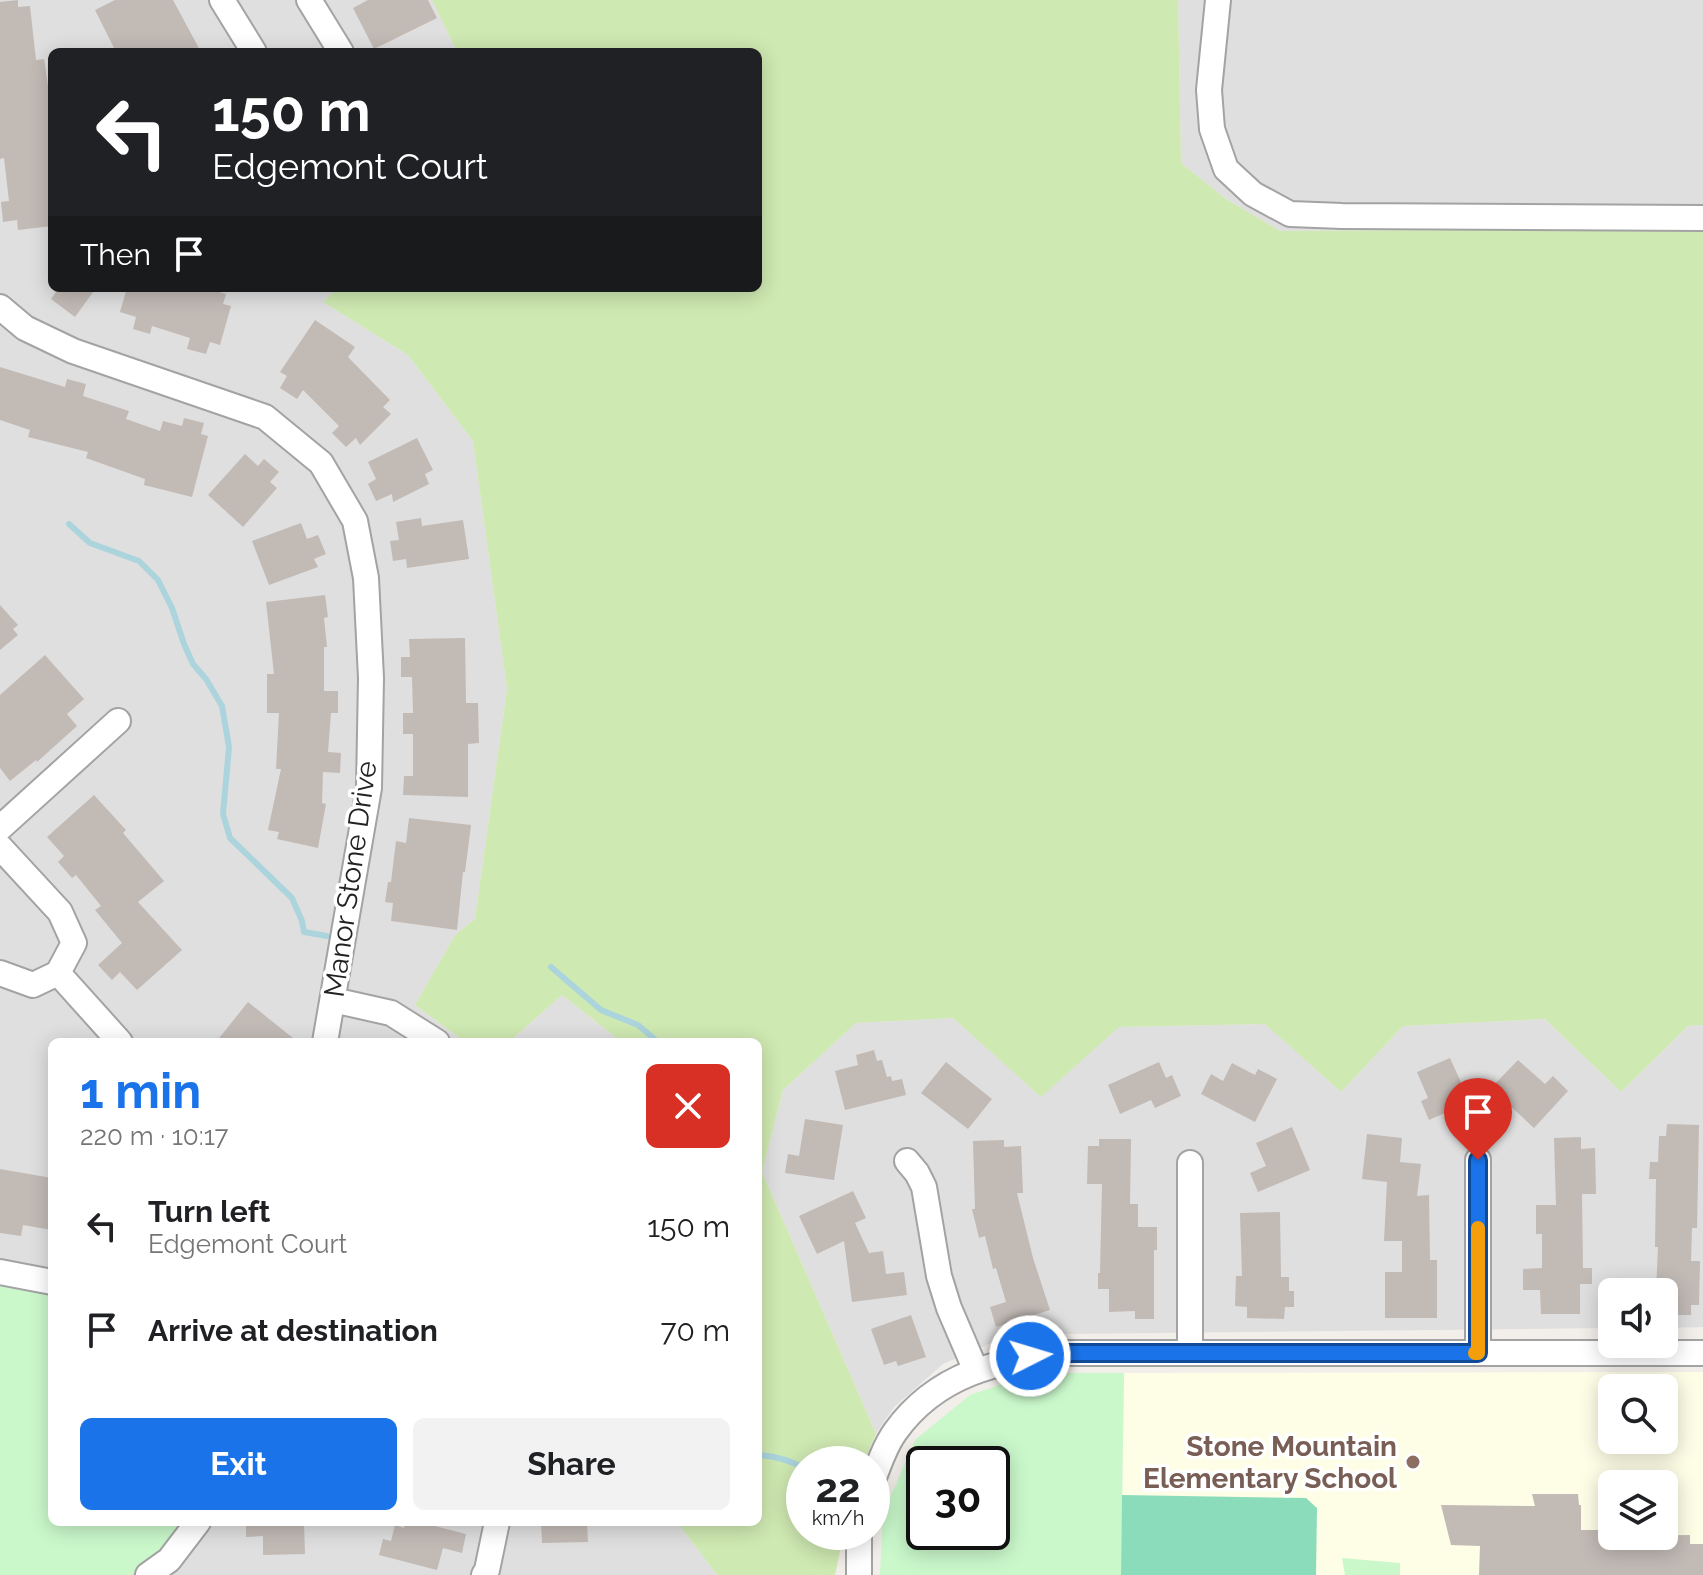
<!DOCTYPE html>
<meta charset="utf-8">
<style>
:root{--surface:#fff;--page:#f2f2f2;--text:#202124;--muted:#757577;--accent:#1a73e8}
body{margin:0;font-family:Raleway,sans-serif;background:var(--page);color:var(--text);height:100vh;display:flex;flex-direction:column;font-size:30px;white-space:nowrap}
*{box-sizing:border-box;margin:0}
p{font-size:26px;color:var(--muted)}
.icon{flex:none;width:44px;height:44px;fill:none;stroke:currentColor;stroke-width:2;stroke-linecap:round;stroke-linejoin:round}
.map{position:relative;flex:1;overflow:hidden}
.side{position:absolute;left:48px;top:1038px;width:714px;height:488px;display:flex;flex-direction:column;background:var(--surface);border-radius:12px;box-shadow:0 4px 20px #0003}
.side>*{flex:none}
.top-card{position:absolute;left:48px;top:48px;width:714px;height:244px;border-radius:12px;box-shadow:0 4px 20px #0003;background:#202124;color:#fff;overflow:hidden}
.controls{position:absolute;left:1598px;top:1278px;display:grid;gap:16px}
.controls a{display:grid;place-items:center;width:80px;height:80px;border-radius:12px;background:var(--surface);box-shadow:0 4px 20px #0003;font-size:40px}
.speed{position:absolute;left:786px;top:1446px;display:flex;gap:16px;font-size:40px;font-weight:700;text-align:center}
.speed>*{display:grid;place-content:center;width:104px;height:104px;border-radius:50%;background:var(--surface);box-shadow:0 4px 20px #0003;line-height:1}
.speed small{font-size:20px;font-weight:400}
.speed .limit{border:4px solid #111;border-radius:12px;background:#fff;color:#111}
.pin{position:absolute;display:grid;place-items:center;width:68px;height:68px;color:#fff;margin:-82px -34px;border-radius:50% 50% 50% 0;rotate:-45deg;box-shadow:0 0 8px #0007}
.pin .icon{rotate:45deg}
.me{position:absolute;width:88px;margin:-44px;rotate:85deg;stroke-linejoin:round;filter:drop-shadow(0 0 6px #0008)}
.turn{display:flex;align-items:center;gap:28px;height:168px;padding:0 32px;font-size:36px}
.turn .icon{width:104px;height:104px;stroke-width:2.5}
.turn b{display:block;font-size:56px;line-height:68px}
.then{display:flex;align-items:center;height:76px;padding:0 32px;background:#0003;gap:16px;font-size:30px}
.round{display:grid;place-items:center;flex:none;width:84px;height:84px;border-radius:12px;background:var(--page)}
.summary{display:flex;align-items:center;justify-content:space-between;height:136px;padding:0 32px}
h1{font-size:48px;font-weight:700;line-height:60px;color:var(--accent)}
.cta{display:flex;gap:16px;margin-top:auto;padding:16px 32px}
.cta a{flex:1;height:92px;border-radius:12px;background:var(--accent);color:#fff;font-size:32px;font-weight:700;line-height:92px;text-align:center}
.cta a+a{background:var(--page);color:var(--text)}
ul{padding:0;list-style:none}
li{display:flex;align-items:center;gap:24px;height:104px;padding:0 32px}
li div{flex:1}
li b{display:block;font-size:30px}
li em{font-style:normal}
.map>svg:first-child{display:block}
.residential{fill:#e0dfdf}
.education{fill:#fefde6;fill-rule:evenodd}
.grass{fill:#cfe9b2}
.park{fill:#caf8cb;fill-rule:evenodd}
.pitch{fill:#8bdcba}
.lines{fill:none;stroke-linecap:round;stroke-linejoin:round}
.stream{stroke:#acd4dd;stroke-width:6}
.building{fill:#c2bab5}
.minor-casing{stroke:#a3a3a3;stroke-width:28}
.minor{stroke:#fff;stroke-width:24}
.route-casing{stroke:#114b97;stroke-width:20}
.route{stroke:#1a73e8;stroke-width:14}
.slow{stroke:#f59e0b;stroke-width:14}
.education-dot{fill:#8d6e63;stroke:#fff;stroke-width:3}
.labels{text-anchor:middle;stroke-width:7;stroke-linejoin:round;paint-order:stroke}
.street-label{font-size:28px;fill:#222;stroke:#fff}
.education-label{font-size:28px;font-weight:bold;fill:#785e54;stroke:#fff;text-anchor:end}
</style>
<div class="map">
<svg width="1703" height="1575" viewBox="0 0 1703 1575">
<rect width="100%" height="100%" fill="#f2eee9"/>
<!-- residential -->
<path class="residential" d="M0,0H432L457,52H52V288H337L323,302L408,355L473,441L507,689L475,919L455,935L415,1005L465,1042H52V1522H677L717,1575H0Z
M1178,0H1703V229L1280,231L1226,199L1181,163Z
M562,995L618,1039L619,1042H509Z
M953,1018L1041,1096L1118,1027L1266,1024L1341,1092L1403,1026L1545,1019L1621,1092L1688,1026L1703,1025V1327L1664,1328V1292H1612V1328L1065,1334L996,1341L943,1364L894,1407L876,1434L762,1172L783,1090L856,1023Z"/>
<!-- education -->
<path class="education" d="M1703,1372V1575H1121L1124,1373ZM1612,1388H1664V1440H1612ZM1612,1484H1664V1536H1612Z"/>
<!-- grass -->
<path class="grass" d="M432,0H1178L1181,163L1226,199L1280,231L1703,229V1025L1688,1026L1621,1092L1545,1019L1403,1026L1341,1092L1265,1024L1119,1027L1041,1097L953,1018L856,1023L783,1090L762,1172L876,1434L863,1464H804V1532H844L835,1575H717L677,1522H758V1042H619L618,1039L562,995L509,1042H465L415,1005L455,935L475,919L507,689L473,441L408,355L323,302L337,288H758V52H457Z"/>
<!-- park -->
<path class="park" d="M0,1283L52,1294V1522H182L159,1555L131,1575H0Z
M1036,1373H1124L1121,1575H880L883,1513L916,1439L970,1395ZM924,1464H992V1532H924Z
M1342,1558L1400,1563V1575H1345Z"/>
<!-- pitch -->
<path class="pitch" d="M1122,1495L1306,1498L1317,1508L1316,1575H1121Z"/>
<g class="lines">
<!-- stream -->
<path class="stream" d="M69,524L90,543L139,561L158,580L172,608L184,644L193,664L206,679L222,706L229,747L223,814L230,838L292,898L302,921L304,932L327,936
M551,967L601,1010L638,1025L658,1042
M758,1455C775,1456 789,1460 804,1468"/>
</g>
<!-- building -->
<path class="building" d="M18,0V7L30,6L36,60L44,59L52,113V226L18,230L17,220L3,222L1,202L9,201L4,158L0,159V2Z
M115,0H173L201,52H116L95,10Z
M368,0H428L437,18L374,49L353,8Z
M59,288H96L75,317L51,299Z
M127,288H206L226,294L223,304L231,306L220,345L210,342L206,354L187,349L190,338L152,326L150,334L133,329L136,317L120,312Z
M315,320L355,347L348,357L390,400L383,407L391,414L360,445L356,438L346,447L332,433L339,426L303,390L297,399L280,388L287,376L280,372Z
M0,367L65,387L67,379L86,384L83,396L129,411L126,419L160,431L163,421L182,426L184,418L204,423L201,434L208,436L192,497L144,485L145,479L86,458L88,452L28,437L30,430L0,420Z
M417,438L433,470L425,474L429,484L393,502L392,494L376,501L368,484L376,479L368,462Z
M245,454L258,466L264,459L279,472L270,482L277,488L243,527L208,495Z
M421,518L422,526L463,520L469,559L407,568L406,559L393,561L390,541L399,540L396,522Z
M301,523L307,539L318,535L326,554L314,559L318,567L269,585L252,541Z
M325,595L328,617L324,618L327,647H324V691H338V713H331L328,752L341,753L340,773L323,772L322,803L326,804L318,848L277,839L279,832L268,830L281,769H276L279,713H267V674H274L266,602Z
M0,605L18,625L13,629L18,635L0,650Z
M465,638L466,703H478L479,743L468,744V797L403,795L404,776H413V734H403V713H413L412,677H401V657H410L409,639Z
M45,655L84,699L67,714L77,726L37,762L36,760L10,781L0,768V695Z
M94,795L126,830L123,833L164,881L138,902L182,950L137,990L120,972L112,980L98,965L122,943L95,910L101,906L76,875L72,878L58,862L64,856L47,837Z
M409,818L471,825L465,872H463L457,930L391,921L393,903L385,902L388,882H391L396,841L406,843Z
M248,1002L298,1042H216Z
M874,1050L877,1061L882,1060L887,1077L891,1076L892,1081L902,1079L906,1095L845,1110L835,1071L858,1065L856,1055Z
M1450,1058L1470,1102L1429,1120L1421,1101L1428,1098L1417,1072Z
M1518,1060L1545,1084L1553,1076L1568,1091L1534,1128L1491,1088Z
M946,1062L992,1099L968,1129L921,1093Z
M1159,1062L1166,1078L1172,1075L1181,1096L1155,1108L1151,1100L1120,1114L1108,1085Z
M1232,1063L1255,1075L1258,1069L1277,1079L1255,1122L1201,1094L1211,1074L1223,1081Z
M805,1119L843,1125L834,1180L785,1173L788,1154L799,1156Z
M1667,1124L1699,1125L1697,1228H1692L1691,1261H1700L1699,1305H1691V1315H1669V1308H1664V1292H1656L1658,1247H1655L1656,1179H1649L1650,1162H1658L1659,1136H1666Z
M1292,1127L1310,1170L1258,1192L1250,1173L1266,1166L1256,1143Z
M1367,1134L1402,1138L1400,1162L1421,1164L1417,1196L1429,1195L1430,1260H1437V1318H1385V1272H1402V1241H1384L1387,1182L1362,1179Z
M1581,1137V1149L1595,1148L1596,1194H1582L1583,1268H1592V1284H1580V1314H1541L1540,1290H1523V1269L1542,1268V1234H1536V1205H1556L1554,1138Z
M1099,1139H1131L1130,1204H1138V1227H1157V1250H1154V1319H1135V1311L1109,1312V1289H1098V1273H1100L1102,1184H1087L1088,1146H1099Z
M1004,1140V1147L1021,1146L1023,1193H1017L1033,1258L1050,1310L996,1327L990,1307L1006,1302L996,1268L993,1269L985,1236L979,1238L972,1209H975L973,1141Z
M0,1169L52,1178V1230L23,1225L21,1236L0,1233Z
M853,1191L866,1218L855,1223L869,1253L883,1251L886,1274L904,1272L907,1295L852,1302L844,1241L817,1254L799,1216Z
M1280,1212L1281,1277H1289V1291H1294V1307H1285L1284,1319L1247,1318V1307L1235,1306L1236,1276H1242L1240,1213Z
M911,1315L926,1357L898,1366L896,1361L884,1365L871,1329Z
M1532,1494H1578L1579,1505H1581V1530H1612V1536L1690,1535V1544H1703V1575H1479L1480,1546L1451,1545L1441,1505L1535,1506Z
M246,1522H304L305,1554L263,1555V1536L246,1537Z
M405,1522H419L466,1534L462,1553L443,1548L437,1570L379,1555L383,1539L391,1541L395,1525L404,1528Z
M541,1522H587L588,1542L542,1543Z"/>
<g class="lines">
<!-- minor casing -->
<g class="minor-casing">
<path id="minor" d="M222,0L254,52
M309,0L341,52
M1218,0L1209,90L1212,129L1226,169L1253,194L1290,214L1342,216L1703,218
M0,307L25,328L73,351L265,417L321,463L355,521L366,578L371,678L369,788L325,1042
M0,828L118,721
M0,847L60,912L74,943L58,973L33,985L0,973
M58,973L120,1042
M333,1000L391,1013L437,1042
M1478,1160V1353
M907,1161L917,1173L924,1187L939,1276L949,1308L976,1371
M1190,1163V1353
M0,1272L52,1282
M872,1483C878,1466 885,1446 895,1432C937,1373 999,1360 1066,1353H1703
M148,1575L169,1560L198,1522
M484,1575L487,1570L497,1522
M859,1575V1532"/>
</g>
<!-- minor -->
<use href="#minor" class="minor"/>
</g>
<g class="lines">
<!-- route casing -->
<g class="route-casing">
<path id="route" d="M1030,1356L1066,1353H1478V1160"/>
</g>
<!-- route -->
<use href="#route" class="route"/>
<!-- slow -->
<path class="slow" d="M1475,1353H1478V1228"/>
</g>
<!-- markers -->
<circle class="education-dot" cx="1413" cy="1462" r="8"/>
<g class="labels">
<!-- street labels -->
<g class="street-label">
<text transform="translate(350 879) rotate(-82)" y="10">Manor Stone Drive</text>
</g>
<!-- education labels -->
<g class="education-label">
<text x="1397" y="1456">Stone Mountain<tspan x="1397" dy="32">Elementary School</tspan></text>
</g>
</g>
</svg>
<div class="controls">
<a><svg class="icon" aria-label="sound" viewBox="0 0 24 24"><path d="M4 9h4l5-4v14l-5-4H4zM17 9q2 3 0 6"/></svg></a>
<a><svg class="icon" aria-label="search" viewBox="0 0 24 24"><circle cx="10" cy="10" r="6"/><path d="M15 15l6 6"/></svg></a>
<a><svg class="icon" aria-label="layers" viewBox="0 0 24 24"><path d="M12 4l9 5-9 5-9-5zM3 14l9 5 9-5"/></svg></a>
</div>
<div class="speed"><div>22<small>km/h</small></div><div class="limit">30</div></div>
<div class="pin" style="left:1478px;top:1160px;background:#d93025"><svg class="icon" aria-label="arrive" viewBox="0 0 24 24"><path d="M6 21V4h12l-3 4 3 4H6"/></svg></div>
<svg class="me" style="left:1030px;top:1356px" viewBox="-20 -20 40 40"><circle r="17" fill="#1a73e8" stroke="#fff" stroke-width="3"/><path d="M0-11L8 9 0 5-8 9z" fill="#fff"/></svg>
<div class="top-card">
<div class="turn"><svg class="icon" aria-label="left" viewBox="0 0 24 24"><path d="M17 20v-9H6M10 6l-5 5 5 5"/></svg><div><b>150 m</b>Edgemont Court</div></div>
<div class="then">Then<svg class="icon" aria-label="arrive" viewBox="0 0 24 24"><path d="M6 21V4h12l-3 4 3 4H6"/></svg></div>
</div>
<section class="side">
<div class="summary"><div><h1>1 min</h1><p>220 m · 10:17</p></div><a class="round" style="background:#d93025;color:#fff"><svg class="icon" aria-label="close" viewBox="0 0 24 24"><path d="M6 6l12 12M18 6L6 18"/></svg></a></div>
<ul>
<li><svg class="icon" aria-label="left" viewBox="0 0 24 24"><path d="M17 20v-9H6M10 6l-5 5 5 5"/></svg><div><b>Turn left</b><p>Edgemont Court</p></div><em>150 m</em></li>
<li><svg class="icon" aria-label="arrive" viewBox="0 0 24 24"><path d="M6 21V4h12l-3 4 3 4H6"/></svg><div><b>Arrive at destination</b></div><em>70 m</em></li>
</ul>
<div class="cta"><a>Exit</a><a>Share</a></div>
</section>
</div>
